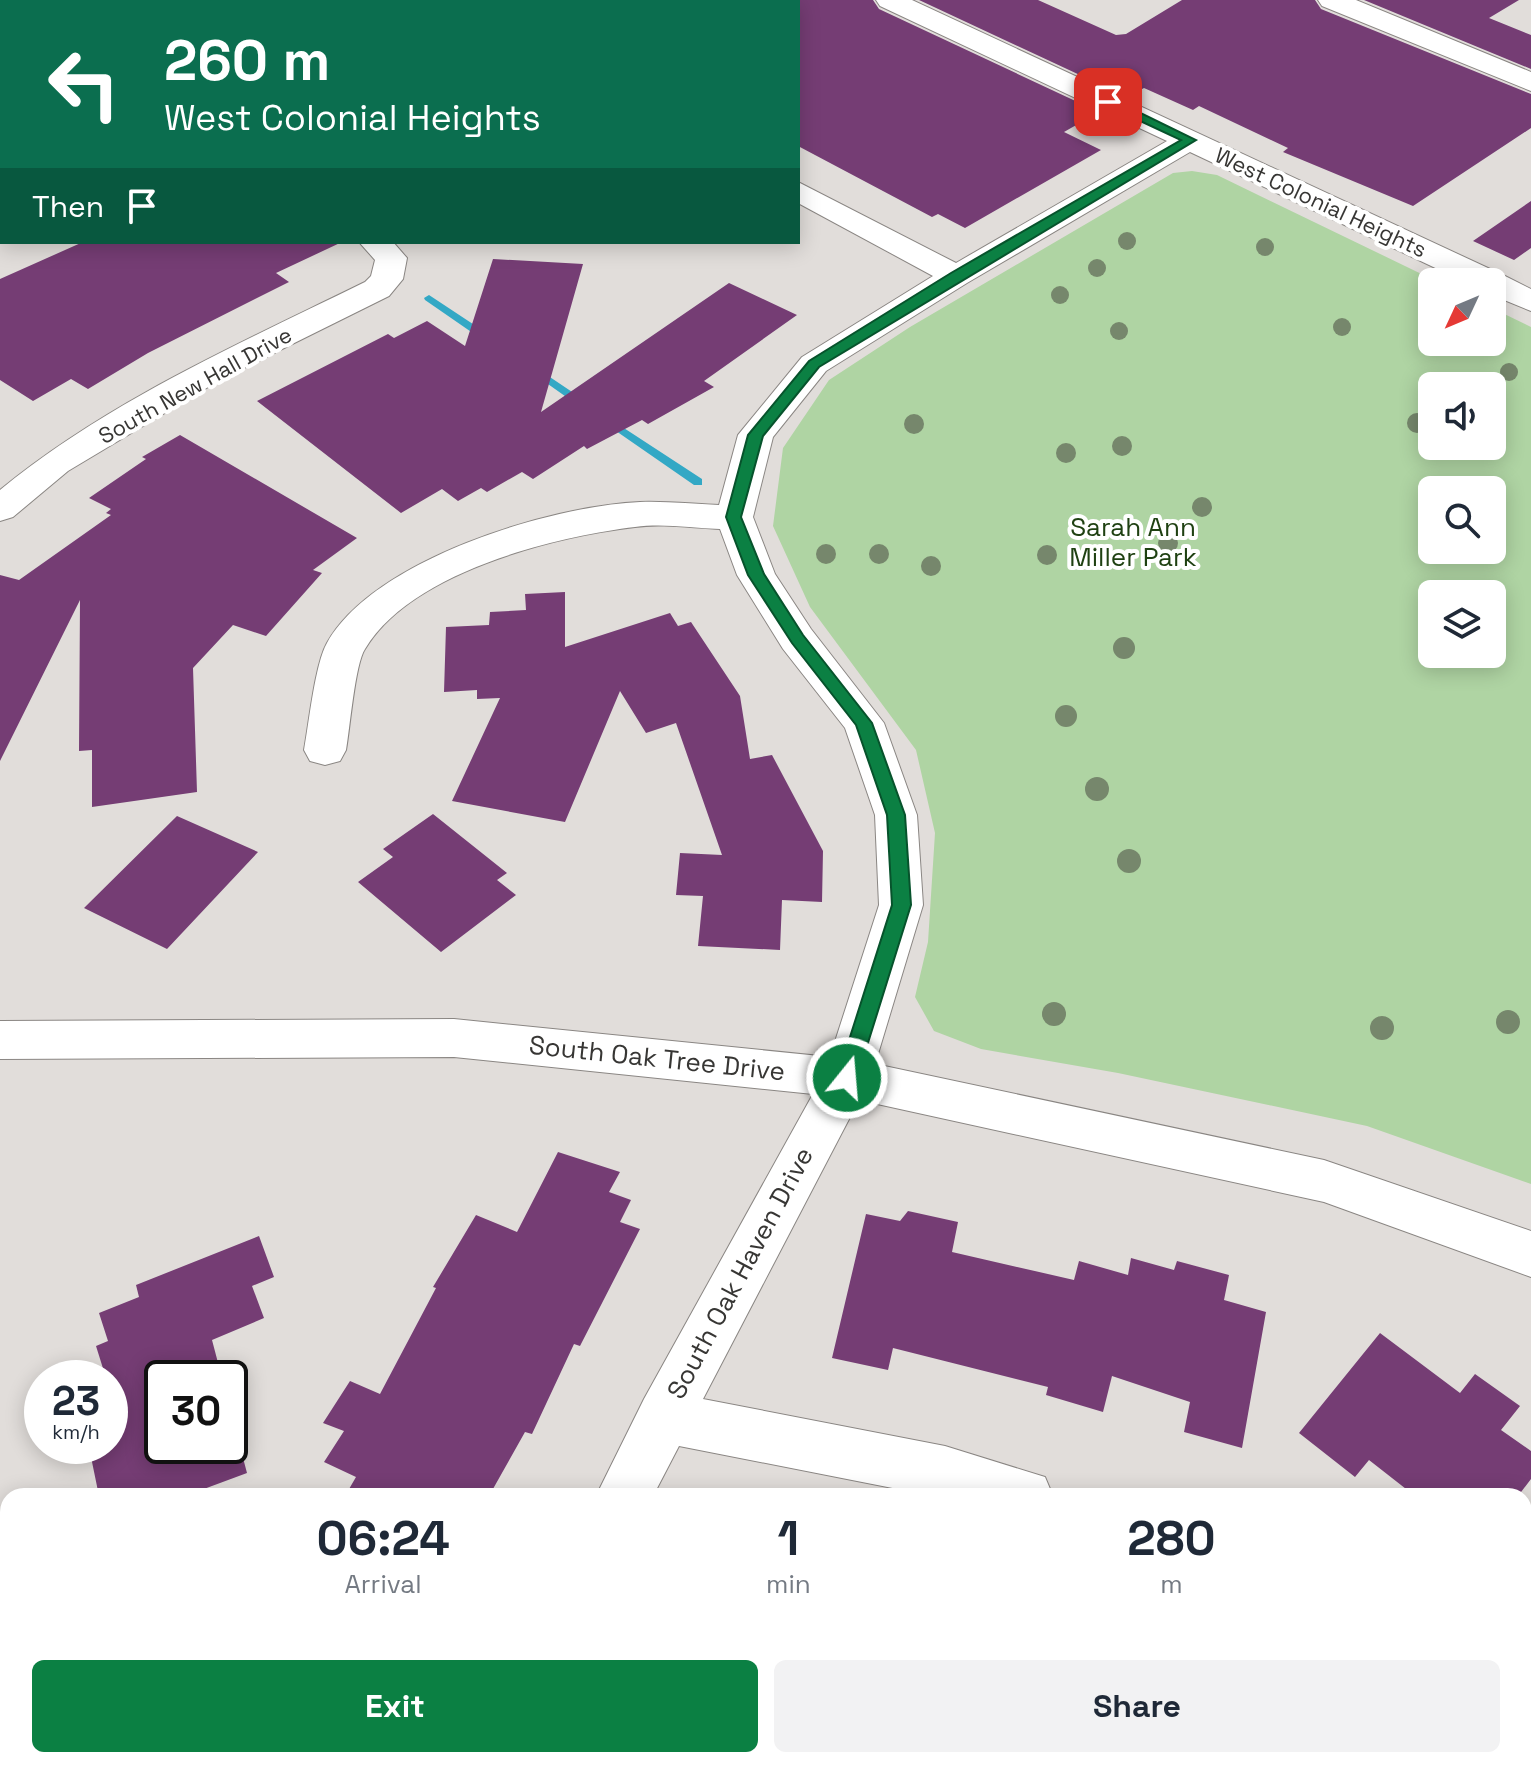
<!DOCTYPE html>
<style>
:root{--surface:#fff;--page:#f2f2f3;--text:#1f2937;--muted:#747a83;--accent:#0b8043}
body{margin:0;font-family:"Space Grotesk",sans-serif;background:var(--page);color:var(--text);height:100vh;display:flex;flex-direction:column;font-size:30px;white-space:nowrap}
*{box-sizing:border-box;margin:0}
p{font-size:26px;color:var(--muted)}
.icon{flex:none;width:44px;height:44px;fill:none;stroke:currentColor;stroke-width:2;stroke-linecap:round;stroke-linejoin:round}
.map{position:relative;flex:1;overflow:hidden}
.details{position:absolute;left:0px;top:1488px;width:1532px;height:280px;display:flex;flex-direction:column;background:var(--surface);border-radius:24px 24px 0 0;box-shadow:0 4px 20px #0003}
.details>*{flex:none}
.guide{position:absolute;left:0px;top:0px;width:800px;height:244px;box-shadow:0 4px 20px #0003;background:#0b6e4f;color:#fff;overflow:hidden}
.needle{width:52px;rotate:226deg}
.tools{position:absolute;left:1418px;top:268px;display:grid;gap:16px}
.tools a{display:grid;place-items:center;width:88px;height:88px;border-radius:12px;background:var(--surface);box-shadow:0 4px 20px #0003;font-size:40px}
.speed{position:absolute;left:24px;top:1360px;display:flex;gap:16px;font-size:40px;font-weight:700;text-align:center}
.speed>*{display:grid;place-content:center;width:104px;height:104px;border-radius:50%;background:var(--surface);box-shadow:0 4px 20px #0003;line-height:1}
.speed small{font-size:20px;font-weight:400}
.speed .limit{border:4px solid #111;border-radius:12px;background:#fff;color:#111}
.pin{position:absolute;display:grid;place-items:center;width:68px;height:68px;color:#fff;margin:-34px;border-radius:16px;box-shadow:0 4px 12px #0006}
.me{position:absolute;width:88px;margin:-44px;rotate:17deg;stroke-linejoin:round;filter:drop-shadow(0 0 6px #0008)}
.turn{display:flex;align-items:center;gap:28px;height:168px;padding:0 32px;font-size:36px}
.turn .icon{width:104px;height:104px;stroke-width:2.5}
.turn b{display:block;font-size:56px;line-height:68px}
.then{display:flex;align-items:center;height:76px;padding:0 32px;background:#0003;gap:16px;font-size:30px}
.eta{display:flex;justify-content:space-evenly;align-items:center;height:136px;text-align:center}
.eta b{font-size:48px;font-weight:800;line-height:56px}
.primary-button{display:flex;gap:16px;margin-top:auto;padding:16px 32px}
.primary-button a{flex:1;height:92px;border-radius:12px;background:var(--accent);color:#fff;font-size:32px;font-weight:800;line-height:92px;text-align:center}
.primary-button a+a{background:var(--page);color:var(--text)}
.map>svg:first-child{display:block}
.green{fill:#afd4a3;fill-rule:evenodd}
.lines{fill:none;stroke-linecap:round;stroke-linejoin:round}
.stream{fill:#33a8c5;fill-rule:evenodd}
.building{fill:#753d74}
.minor-casing{stroke:#8a8683;stroke-width:2}
.major-casing{stroke:#bbbbba;stroke-width:2}
.minor{fill:#fff;fill-rule:evenodd}
.major{fill:#e8b888;fill-rule:evenodd}
.tree{fill:#76876c}
.route{fill:#0b8043;stroke:#07532c;stroke-width:2}
.labels{text-anchor:middle;stroke-width:8;stroke-linejoin:round;paint-order:stroke}
.far-street-label{font-size:22px;fill:#373634;stroke:#fff}
.park-label{font-size:26px;fill:#1f4112;stroke:#fff}
.street-label{font-size:26px;fill:#373634;stroke:#fff}
</style>
<div class="map">
<svg width="1531" height="1768" viewBox="0 0 1531 1768">
<rect width="100%" height="100%" fill="#e1ddda"/>
<!-- green -->
<path class="green" d="M1192,171L1217,175L1438,282H1432V342H1492V308L1531,327V1184L1367,1126L1118,1073L981,1049L934,1031L915,997L928,942L935,833L916,750L810,607L773,526L783,448L829,380L910,327L1173,173ZM1492,386V446H1432V386ZM1492,490V550H1432V490ZM1492,594V654H1432V594Z"/>
<g class="lines">
<!-- stream -->
<path class="stream" d="M429,295L488,334V338H480L425,300L424,298Z
M535,367L587,402V406H579L531,372V368Z
M607,417L702,479V485H694L603,422L601,420Z"/>
</g>
<!-- building -->
<path class="building" d="M798,0H873L879,9L1099,112L1064,132L1101,150L965,228L938,214L932,217L798,146Z
M919,0H1038L1116,35L1126,34L1182,0H1315L1321,9L1531,94V128L1413,206L1283,152L1288,148L1199,106L1193,110L1144,88L1127,97Z
M1364,0H1519L1489,18L1531,35V69Z
M1531,201V248L1514,260L1473,241Z
M83,242H342L276,273L289,282L148,353L88,389L71,379L33,401L0,380V279Z
M493,259L583,264L541,412L729,283L797,315L704,381L714,387L648,424L642,420L587,449L584,446L533,479L522,472L487,492L481,488L458,501L442,489L401,513L257,401L388,334L394,338L427,321L465,346Z
M180,435L357,538L313,570L322,573L266,636L233,625L193,668L197,792L92,807V750L79,751L80,600L0,761V575L19,580L111,515L106,513L111,509L89,498L146,459L142,457Z
M565,592V647L670,613L678,626L691,622L740,696L750,759L772,755L823,851L822,902L782,900L780,950L698,946L703,896L676,895L680,853L722,855L676,723L646,733L620,691L565,822L452,801L500,698L477,699V690L444,692L446,627L489,625L490,612L526,610L525,594Z
M433,814L507,873L497,880L516,895L441,952L358,882L393,857L383,849Z
M177,816L258,852L167,949L84,908Z
M558,1152L620,1172L609,1192L631,1200L620,1222L640,1229L580,1346L574,1344L532,1434L525,1432L489,1496H345L356,1477L324,1462L344,1431L323,1423L350,1381L380,1394L436,1288L433,1287L476,1215L517,1232Z
M908,1211L958,1222L952,1252L1074,1280L1079,1261L1128,1275L1131,1258L1174,1270L1177,1261L1229,1275L1224,1300L1266,1312L1242,1448L1184,1432L1190,1402L1112,1376L1103,1412L1046,1395L1048,1387L893,1348L888,1370L832,1358L866,1214L900,1221Z
M259,1236L274,1277L252,1286L264,1318L212,1340L222,1378H162V1446H230V1409L247,1473L185,1496H99L91,1457L110,1450V1378H106L96,1346L108,1341L99,1313L139,1297L136,1285Z
M1380,1333L1460,1393L1475,1374L1520,1406L1501,1430L1531,1451V1479L1518,1496H1415L1369,1460L1355,1477L1299,1433Z"/>
<g class="lines">
<!-- minor casing -->
<g class="minor-casing">
<path id="minor" d="M876,0H912L1503,275L1531,289V311L1492,295V282H1465L1190,152L967,283L826,371L773,437L753,517L775,574L811,629L884,723L917,815L923,905L875,1064L1324,1160L1531,1231V1277L1324,1202L859,1100L703,1399L945,1446L1045,1477L1053,1496H933L679,1446L653,1496H596L644,1399L813,1094L454,1057L0,1059V1021L454,1019L830,1057L879,905L875,815L845,728L783,649L737,575L720,529C692,528 662,523 635,527C552,537 410,573 365,649C355,664 350,728 346,750L340,761L325,765L310,761L304,750C309,723 315,664 327,643C373,560 549,506 640,502C666,501 693,504 719,505L738,435L802,357L933,276L798,203V182L956,263L1167,141L880,6Z
M1318,0H1356L1531,72V91L1322,6Z
M359,242H393L407,258L403,279L389,296L220,380L68,471L13,517L0,521V490C108,401 241,343 365,282L371,276L375,260Z
M462,1760H523L520,1768H459Z
M1256,1760H1316L1314,1768H1254Z"/>
</g>
<!-- major casing -->
<g class="major-casing">
<path id="major" d="M58,0H89L56,2Z
M162,0H193L160,2Z
M0,20H2V36H0Z
M2,60V78L0,79V61Z"/>
</g>
<!-- minor -->
<use href="#minor" class="minor"/>
<!-- major -->
<use href="#major" class="major"/>
</g>
<!-- trees -->
<g class="tree">
<circle cx="1127" cy="241" r="9"/>
<circle cx="1265" cy="247" r="9"/>
<circle cx="1097" cy="268" r="9"/>
<circle cx="1060" cy="295" r="9"/>
<circle cx="1342" cy="327" r="9"/>
<circle cx="1119" cy="331" r="9"/>
<circle cx="1509" cy="372" r="9"/>
<circle cx="1417" cy="423" r="10"/>
<circle cx="914" cy="424" r="10"/>
<circle cx="1122" cy="446" r="10"/>
<circle cx="1066" cy="453" r="10"/>
<circle cx="1202" cy="507" r="10"/>
<circle cx="1168" cy="543" r="10"/>
<circle cx="826" cy="554" r="10"/>
<circle cx="879" cy="554" r="10"/>
<circle cx="1047" cy="555" r="10"/>
<circle cx="931" cy="566" r="10"/>
<circle cx="1124" cy="648" r="11"/>
<circle cx="1066" cy="716" r="11"/>
<circle cx="1097" cy="789" r="12"/>
<circle cx="1129" cy="861" r="12"/>
<circle cx="1054" cy="1014" r="12"/>
<circle cx="1508" cy="1022" r="12"/>
<circle cx="1382" cy="1028" r="12"/>
</g>
<!-- route -->
<path class="route" d="M1104,99H1112L1196,140L819,367L763,436L741,517L764,574L803,635L872,723L905,815L911,905L857,1078L847,1086L837,1078L892,905L887,815L856,725L792,643L748,575L726,517L748,435L809,361L951,273L1181,140L1104,104Z"/>
<g class="labels">
<!-- far-street labels -->
<g class="far-street-label">
<text transform="translate(1321 202) rotate(25)" y="8">West Colonial Heights</text>
<text transform="translate(195 385) rotate(-29)" y="8">South New Hall Drive</text>
</g>
<!-- park labels -->
<g class="park-label">
<text x="1133" y="536">Sarah Ann<tspan x="1133" dy="30">Miller Park</tspan></text>
</g>
<!-- street labels -->
<g class="street-label">
<text transform="translate(657 1058) rotate(6)" y="9">South Oak Tree Drive</text>
<text transform="translate(740 1273) rotate(-62)" y="9">South Oak Haven Drive</text>
</g>
</g>
</svg>
<div class="tools">
<a><svg class="needle" viewBox="-14 -14 28 28"><path d="M0-13l5 13h-10z" fill="#e53935"/><path d="M0 13l5-13h-10z" fill="#747a83"/></svg></a>
<a><svg class="icon" aria-label="sound" viewBox="0 0 24 24"><path d="M4 9h4l5-4v14l-5-4H4zM17 9q2 3 0 6"/></svg></a>
<a><svg class="icon" aria-label="search" viewBox="0 0 24 24"><circle cx="10" cy="10" r="6"/><path d="M15 15l6 6"/></svg></a>
<a><svg class="icon" aria-label="layers" viewBox="0 0 24 24"><path d="M12 4l9 5-9 5-9-5zM3 14l9 5 9-5"/></svg></a>
</div>
<div class="speed"><div>23<small>km/h</small></div><div class="limit">30</div></div>
<div class="pin" style="left:1108px;top:102px;background:#d93025"><svg class="icon" aria-label="arrive" viewBox="0 0 24 24"><path d="M6 21V4h12l-3 4 3 4H6"/></svg></div>
<svg class="me" style="left:847px;top:1078px" viewBox="-20 -20 40 40"><circle r="17" fill="#0b8043" stroke="#fff" stroke-width="3"/><path d="M0-11L8 9 0 5-8 9z" fill="#fff"/></svg>
<div class="guide">
<div class="turn"><svg class="icon" aria-label="left" viewBox="0 0 24 24"><path d="M17 20v-9H6M10 6l-5 5 5 5"/></svg><div><b>260 m</b>West Colonial Heights</div></div>
<div class="then">Then<svg class="icon" aria-label="arrive" viewBox="0 0 24 24"><path d="M6 21V4h12l-3 4 3 4H6"/></svg></div>
</div>
<section class="details">
<div class="eta">
<div><b>06:24</b><p>Arrival</p></div>
<div><b>1</b><p>min</p></div>
<div><b>280</b><p>m</p></div>
</div>
<div class="primary-button"><a>Exit</a><a>Share</a></div>
</section>
</div>
